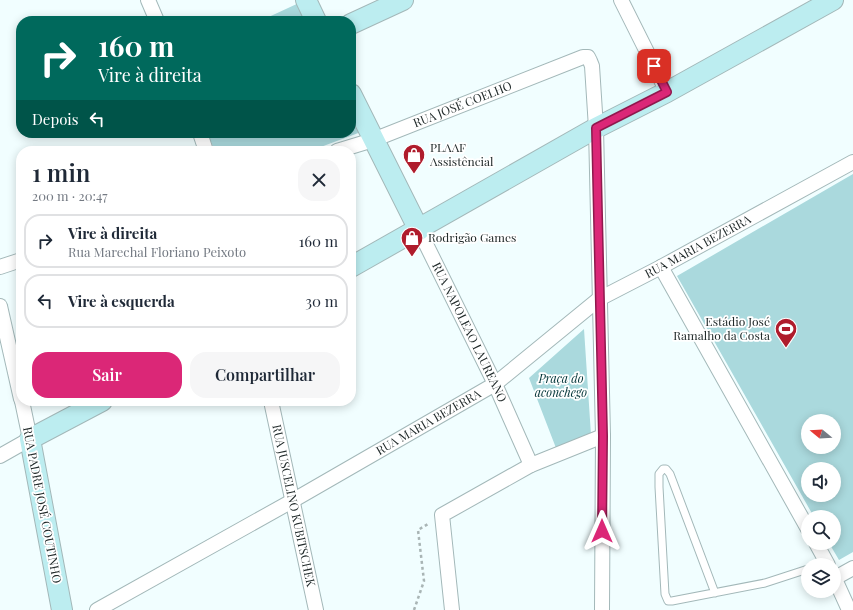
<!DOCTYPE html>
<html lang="pt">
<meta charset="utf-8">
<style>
:root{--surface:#fff;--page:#f6f6f7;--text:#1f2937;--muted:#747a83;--line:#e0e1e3;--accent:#db2777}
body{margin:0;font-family:"Playfair Display",serif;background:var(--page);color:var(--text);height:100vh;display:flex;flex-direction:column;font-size:15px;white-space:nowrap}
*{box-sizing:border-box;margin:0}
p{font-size:13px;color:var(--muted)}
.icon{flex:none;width:22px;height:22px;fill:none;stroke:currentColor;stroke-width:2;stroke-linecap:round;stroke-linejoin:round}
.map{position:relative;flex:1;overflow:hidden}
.details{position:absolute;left:16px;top:146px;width:340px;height:260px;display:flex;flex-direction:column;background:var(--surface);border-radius:16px;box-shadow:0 2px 10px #0003}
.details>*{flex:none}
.hud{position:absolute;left:16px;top:16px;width:340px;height:122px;border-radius:16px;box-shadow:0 2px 10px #0003;background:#00695c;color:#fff;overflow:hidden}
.needle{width:26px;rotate:288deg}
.buttons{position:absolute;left:801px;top:414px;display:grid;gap:8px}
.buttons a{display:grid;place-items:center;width:40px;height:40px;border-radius:50%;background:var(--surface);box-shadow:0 2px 10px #0003;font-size:20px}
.pin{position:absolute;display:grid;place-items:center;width:34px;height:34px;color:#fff;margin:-17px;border-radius:8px;box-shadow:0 2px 6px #0006}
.me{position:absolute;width:44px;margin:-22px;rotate:0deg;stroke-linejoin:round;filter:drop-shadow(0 0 3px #0008)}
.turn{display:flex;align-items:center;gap:14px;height:84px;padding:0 16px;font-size:18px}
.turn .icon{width:52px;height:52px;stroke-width:2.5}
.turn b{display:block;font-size:28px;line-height:34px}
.then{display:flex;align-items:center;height:38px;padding:0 16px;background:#0003;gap:8px;font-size:15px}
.round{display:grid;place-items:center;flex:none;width:42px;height:42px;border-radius:16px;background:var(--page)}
.summary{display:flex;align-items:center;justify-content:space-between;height:68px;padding:0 16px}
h1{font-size:24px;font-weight:600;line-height:30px}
.action{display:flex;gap:8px;margin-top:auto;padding:8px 16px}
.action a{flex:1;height:46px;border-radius:16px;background:var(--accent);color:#fff;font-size:16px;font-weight:600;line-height:46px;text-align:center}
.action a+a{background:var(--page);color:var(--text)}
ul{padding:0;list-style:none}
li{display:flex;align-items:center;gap:12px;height:54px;margin:0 8px 6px;padding:0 8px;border:2px solid var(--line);border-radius:16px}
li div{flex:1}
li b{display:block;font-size:15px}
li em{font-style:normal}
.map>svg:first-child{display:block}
.green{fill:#aad9dd;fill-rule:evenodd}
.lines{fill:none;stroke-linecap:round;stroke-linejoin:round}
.lane-casing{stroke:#a3b8b9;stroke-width:9}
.street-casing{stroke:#a3b8b9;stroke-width:16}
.secondary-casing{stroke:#a3b8b9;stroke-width:22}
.path{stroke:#a9b5b5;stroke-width:2.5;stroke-dasharray:3 3;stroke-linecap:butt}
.lane{stroke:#fff;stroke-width:7}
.street{stroke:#fff;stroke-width:14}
.secondary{stroke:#bcedf0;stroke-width:20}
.route-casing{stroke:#8e194d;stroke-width:10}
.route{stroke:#db2777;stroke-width:7}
.labels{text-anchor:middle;stroke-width:3.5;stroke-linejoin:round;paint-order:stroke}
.street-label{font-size:12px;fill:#222b2b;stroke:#fff}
.poi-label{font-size:12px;fill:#222b2b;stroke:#fff;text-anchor:start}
.park-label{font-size:12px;font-style:italic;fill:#003437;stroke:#fff}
</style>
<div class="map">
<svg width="853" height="610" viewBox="0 0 853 610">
<rect width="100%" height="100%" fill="#f1feff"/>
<!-- green -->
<path class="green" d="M301,2L310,21H260Z
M351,112L361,132L310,151H215L207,133H351Z
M853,174V552L839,560L829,543H834V517H814L677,276ZM808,421H834V447H808ZM808,469H834V495H808Z
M584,329L591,435L556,448L529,378Z"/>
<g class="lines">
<!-- lane casing -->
<g class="lane-casing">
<path id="lane" d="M715,593L670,474L666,469H663L659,474V487L665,594L668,601H672L765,583L808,569"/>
</g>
<!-- street casing -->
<g class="street-casing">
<g id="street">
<path d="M148,0L157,21"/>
<path d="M621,0L667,92"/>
<path d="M200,133L206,151"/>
<path id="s1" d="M337,151L373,140L583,57H588L590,61L592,66L596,128L603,436L602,610"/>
<path id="s2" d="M419,230L495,384L531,465"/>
<path d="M0,267L21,260"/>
<path d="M661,267L808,529"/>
<path d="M0,306L21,399"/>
<path id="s3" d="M271,401L316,610"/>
<path d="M0,456L30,439L22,401"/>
<path d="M816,543L828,565"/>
<path d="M834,577L849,610"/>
<path d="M835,578L853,568"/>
<path id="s4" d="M97,610L292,501L495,384L599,299L661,267L853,162"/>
<path d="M452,610L442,515L531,465L603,436"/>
</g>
</g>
<!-- secondary casing -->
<g class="secondary-casing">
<path id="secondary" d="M306,0L316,21
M351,24L403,0
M351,94L419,230
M351,267L596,128L667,92L833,0
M62,610L30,439L102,401"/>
</g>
<!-- path -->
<path class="path" d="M414,610L424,581L418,530L428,524"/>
<!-- lane -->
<use href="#lane" class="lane"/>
<!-- street -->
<use href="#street" class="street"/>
<!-- secondary -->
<use href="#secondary" class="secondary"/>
</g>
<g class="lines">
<!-- route casing -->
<g class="route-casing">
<path id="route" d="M602,531L603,436L596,128L667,92L654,66"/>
</g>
<!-- route -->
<use href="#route" class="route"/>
</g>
<!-- icons -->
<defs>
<g id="shop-pin" transform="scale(1.15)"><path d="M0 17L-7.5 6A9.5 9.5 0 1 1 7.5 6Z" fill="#af1c2c" stroke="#fff"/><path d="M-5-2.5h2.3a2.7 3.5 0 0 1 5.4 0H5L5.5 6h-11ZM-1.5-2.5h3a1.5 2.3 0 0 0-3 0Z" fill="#fff"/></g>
<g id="stadium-pin" transform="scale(1.15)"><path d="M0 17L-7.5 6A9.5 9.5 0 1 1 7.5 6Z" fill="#af1c2c" stroke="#fff"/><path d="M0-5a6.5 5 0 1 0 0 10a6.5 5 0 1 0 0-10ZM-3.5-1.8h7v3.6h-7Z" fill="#fff"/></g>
</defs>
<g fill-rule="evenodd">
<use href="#shop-pin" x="414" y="155"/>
<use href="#shop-pin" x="412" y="238"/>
<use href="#stadium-pin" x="786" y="329"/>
</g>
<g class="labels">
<!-- street labels -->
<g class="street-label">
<text dy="4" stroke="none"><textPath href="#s1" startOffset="134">RUA JOSÉ COELHO</textPath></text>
<text dy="4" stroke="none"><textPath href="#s4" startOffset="704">RUA MARIA BEZERRA</textPath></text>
<text dy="4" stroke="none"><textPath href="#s2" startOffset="114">RUA NAPOLEAO LAUREANO</textPath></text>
<text dy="4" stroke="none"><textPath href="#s4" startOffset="381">RUA MARIA BEZERRA</textPath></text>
<text transform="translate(42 505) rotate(79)" y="4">RUA PADRE JOSÉ COUTINHO</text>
<text dy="4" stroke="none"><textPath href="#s3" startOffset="107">RUA JUSCELINO KUBITSCHEK</textPath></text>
</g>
<!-- poi labels -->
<g class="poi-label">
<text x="430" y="152">PLAAF<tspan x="430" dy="14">Assistêncial</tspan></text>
<text x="428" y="242">Rodrigão Games</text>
<text x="770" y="326" text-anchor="end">Estádio José<tspan x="770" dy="14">Ramalho da Costa</tspan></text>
</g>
<!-- park labels -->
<g class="park-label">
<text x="561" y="383">Praça do<tspan x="561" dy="14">aconchego</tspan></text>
</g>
</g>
</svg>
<div class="buttons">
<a><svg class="needle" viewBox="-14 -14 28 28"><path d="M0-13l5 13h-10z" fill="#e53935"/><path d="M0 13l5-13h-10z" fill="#747a83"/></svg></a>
<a><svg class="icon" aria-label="sound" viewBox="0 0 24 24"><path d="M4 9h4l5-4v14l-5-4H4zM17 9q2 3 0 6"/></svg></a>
<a><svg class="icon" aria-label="search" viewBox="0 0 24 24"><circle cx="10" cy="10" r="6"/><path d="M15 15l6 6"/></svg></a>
<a><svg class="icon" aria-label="layers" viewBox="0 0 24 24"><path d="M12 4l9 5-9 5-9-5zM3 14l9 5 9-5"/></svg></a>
</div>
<div class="pin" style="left:654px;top:66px;background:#d93025"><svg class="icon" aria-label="arrive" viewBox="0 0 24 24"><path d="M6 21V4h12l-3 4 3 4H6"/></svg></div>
<svg class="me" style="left:602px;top:531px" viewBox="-20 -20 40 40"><path d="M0-17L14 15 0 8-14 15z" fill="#db2777" stroke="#fff" stroke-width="4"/></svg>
<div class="hud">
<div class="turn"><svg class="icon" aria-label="right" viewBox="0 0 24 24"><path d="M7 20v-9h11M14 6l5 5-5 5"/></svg><div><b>160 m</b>Vire à direita</div></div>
<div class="then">Depois<svg class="icon" aria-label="left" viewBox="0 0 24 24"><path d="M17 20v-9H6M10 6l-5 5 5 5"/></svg></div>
</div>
<section class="details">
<div class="summary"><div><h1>1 min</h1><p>200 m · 20:47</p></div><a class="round"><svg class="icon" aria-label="close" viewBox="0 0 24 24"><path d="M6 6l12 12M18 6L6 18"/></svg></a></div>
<ul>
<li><svg class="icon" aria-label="right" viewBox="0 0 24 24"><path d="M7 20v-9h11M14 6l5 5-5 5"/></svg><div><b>Vire à direita</b><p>Rua Marechal Floriano Peixoto</p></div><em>160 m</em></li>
<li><svg class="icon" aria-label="left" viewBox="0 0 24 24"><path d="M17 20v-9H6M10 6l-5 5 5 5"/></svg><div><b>Vire à esquerda</b></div><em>30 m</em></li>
</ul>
<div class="action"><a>Sair</a><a>Compartilhar</a></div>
</section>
</div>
